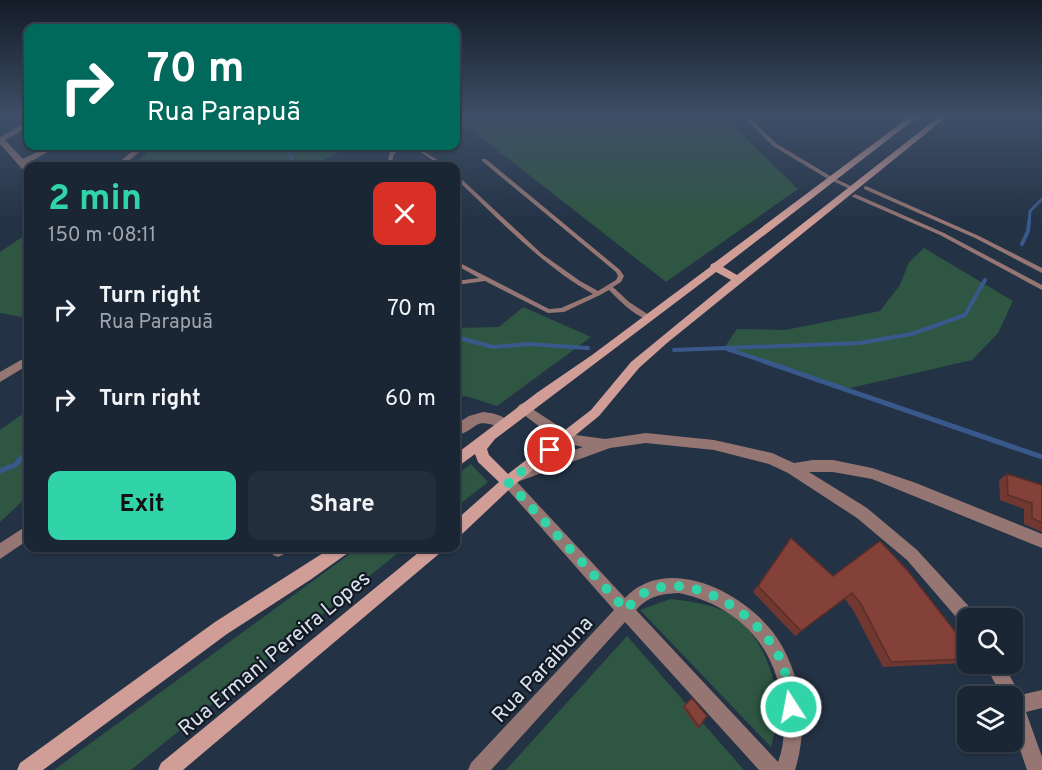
<!DOCTYPE html>
<meta charset="utf-8">
<style>
:root{--surface:#1a2634;--page:#232e3c;--text:#f1f3f6;--muted:#9fa5ac;--line:#38434f;--accent:#31d4a9}
body{margin:0;font-family:Overpass,sans-serif;background:var(--page);color:var(--text);height:100vh;display:flex;flex-direction:column;font-size:22px;white-space:nowrap}
*{box-sizing:border-box;margin:0}
p{font-size:20px;color:var(--muted)}
.icon{flex:none;width:33px;height:33px;fill:none;stroke:currentColor;stroke-width:2;stroke-linecap:round;stroke-linejoin:round}
.map{position:relative;flex:1;overflow:hidden}
.side{position:absolute;left:24px;top:162px;width:436px;height:390px;display:flex;flex-direction:column;background:var(--surface);border-radius:12px;box-shadow:0 2px 4px #0004,0 0 0 2px var(--line)}
.side>*{flex:none}
.hud{position:absolute;left:24px;top:24px;width:436px;height:126px;border-radius:12px;box-shadow:0 2px 4px #0004,0 0 0 2px var(--line);background:#00695c;color:#fff;overflow:hidden}
.controls{position:absolute;left:957px;top:608px;display:grid;gap:12px}
.controls a{display:grid;place-items:center;width:66px;height:66px;border-radius:12px;background:var(--surface);box-shadow:0 2px 4px #0004,0 0 0 2px var(--line);font-size:30px}
.pin{position:absolute;display:grid;place-items:center;width:51px;height:51px;color:#fff;margin:-26px;border:3px solid #fff;border-radius:50%;box-shadow:0 2px 6px #0007}
.me{position:absolute;width:66px;margin:-33px;rotate:349deg;stroke-linejoin:round;filter:drop-shadow(0 0 4px #0008)}
.turn{display:flex;align-items:center;gap:21px;height:126px;padding:0 24px;font-size:27px}
.turn .icon{width:78px;height:78px;stroke-width:2.5}
.turn b{display:block;font-size:42px;line-height:51px}
.round{display:grid;place-items:center;flex:none;width:63px;height:63px;border-radius:12px;background:var(--page)}
.summary{display:flex;align-items:center;justify-content:space-between;height:102px;padding:0 24px}
h1{font-size:36px;font-weight:700;line-height:45px;color:var(--accent)}
.button{display:flex;gap:12px;margin-top:auto;padding:12px 24px}
.button a{flex:1;height:69px;border-radius:12px;background:var(--accent);color:#111;font-size:24px;font-weight:700;line-height:69px;text-align:center}
.button a+a{background:var(--page);color:var(--text)}
ul{padding:0;list-style:none}
li{display:flex;align-items:center;gap:18px;height:90px;padding:0 24px}
li div{flex:1}
li b{display:block;font-size:22px}
li em{font-style:normal}
.map>svg:first-child{display:block}
.green{fill:#2f5642}
.lines{fill:none;stroke-linecap:round;stroke-linejoin:round}
.stream-far2{stroke:#39598c;stroke-width:3}
.stream-far1{stroke:#39598c;stroke-width:4}
.stream{stroke:#39598c;stroke-width:5}
.lane{fill:#967672;fill-rule:evenodd}
.street{fill:#967672;fill-rule:evenodd}
.secondary{fill:#d09d97;fill-rule:evenodd}
.wall{fill:#713831}
.shaded-wall{fill:#5c2e28}
.building{fill:#834139;stroke:#5c2e28;stroke-width:1.5}
.route{stroke:#31d4a9;stroke-width:10;stroke-dasharray:0 18}
.labels{text-anchor:middle;stroke-width:4.5;stroke-linejoin:round;paint-order:stroke}
.near-street-label{font-size:21px;fill:#d9e2ef;stroke:#131922}
</style>
<div class="map">
<svg width="1042" height="770" viewBox="0 0 1042 770">
<rect width="100%" height="100%" fill="#233245"/>
<!-- green -->
<path class="green" d="M456,115H722L798,189L666,282L456,118Z
M153,146H348L314,166H134Z
M28,233V318L0,313V252Z
M924,248L1013,301L998,333L972,360L846,389L724,348L737,329L785,330L880,311L900,285L909,262Z
M523,307L591,337L497,406L466,396L456,398V328L499,327Z
M28,410V496L0,522V430Z
M471,464L488,482L456,507V475Z
M358,548H404L131,770H54Z
M670,599C689,601 711,604 729,613C763,633 779,682 777,719C776,728 773,738 771,747L640,610Z
M627,636L744,770H506Z"/>
<g class="lines">
<!-- stream-far2 -->
<path class="stream-far2" d="M282,146L292,157L288,166
M1029,224L1030,211L1042,199"/>
<!-- stream-far1 -->
<path class="stream-far1" d="M1022,244L1028,231L1029,222
M456,337L493,347L528,344L588,348
M727,349L767,362
M674,350L860,343L912,334L965,315L985,280"/>
<!-- stream -->
<path class="stream" d="M763,361L1042,457
M0,471L15,465L28,451"/>
<!-- lane -->
<path class="lane" d="M742,115H746L777,144L832,177L855,188L850,189L828,179L773,146Z
M401,146H406L394,154L391,166H387L390,152Z
M411,146H415L447,166H442Z
M482,159H486L620,270L624,276L621,282L613,287L629,302L649,315L650,317L649,319C636,318 618,299 609,290L600,295L564,312L548,313L485,281L456,285V281L479,278L456,265V261L549,309L561,308L593,294C540,264 500,220 456,179V174L542,254L580,281L598,291L616,280L618,276L616,272L482,161Z
M866,186L979,236L1042,268V273L975,238L864,189V187Z
M855,194L944,233L1042,285V290L940,235L853,197L852,196Z"/>
<!-- street -->
<path class="street" d="M28,122V127L5,140L23,159L49,146H58L27,164L29,166L27,171H24L0,144V137Z
M138,146H146L123,166H115Z
M28,356V365L0,382V372Z
M523,403L563,429L576,435L605,439L646,433L714,440L772,453L794,463L813,460H833L872,468L916,483L1042,534V548L872,479L833,472H809L867,508L917,550L974,612L976,618H968V626L962,624L907,560L857,518L788,473L769,464L714,450L646,443L610,448L517,482L625,598C670,550 756,598 782,646C803,684 808,729 795,770H759L625,622L491,770H468L471,763L614,610L501,482L503,478L511,477L512,472L583,447C557,442 539,426 519,411L517,408L519,405ZM679,593C740,606 779,649 783,712C785,729 784,746 778,762L636,610C649,596 660,594 679,593Z
M483,412C492,413 505,415 509,423L507,427L503,428C470,417 483,427 456,436V424L469,416Z
M28,525V540L0,559V543Z
M272,548H289L286,553L278,557L273,555Z
M984,663H1003L1020,695L1042,690V708L1026,712L1042,757V770H1027L1012,726V696H1002Z"/>
<!-- secondary -->
<path class="secondary" d="M912,115H920L723,267L737,275L941,115H949L667,343L639,368L599,416L513,486L461,535L456,537V520L499,482L478,462L475,454L456,468V454L538,392L592,355L710,267L711,264L714,263ZM716,272L731,280L631,362L591,410L508,474L489,455L487,449L495,439Z
M331,548H351L348,553L310,580L227,634L43,770H17L20,763L215,622Z
M424,548H443L440,553L183,770H158L161,763Z"/>
</g>
<!-- wall -->
<path class="wall" d="M1007,474L1042,485V532L1024,524V509L1000,500L999,480Z
M791,538L833,576L968,648V662L965,663L883,667L853,610L845,599L795,636L753,592Z
M692,698L699,727L697,728L683,708Z"/>
<!-- shaded-wall -->
<path class="shaded-wall" d="M852,593L845,599L795,636L801,631Z"/>
<!-- building -->
<path class="building" d="M1007,474L1042,485V523L1032,518V503L1008,495Z
M791,538L833,576L880,541L908,571L968,648V659L891,662L861,604L852,593L801,631L758,586Z
M692,698L707,716L699,727L684,706Z"/>
<!-- sky -->
<linearGradient id="sky" x2="0" y2="1"><stop stop-color="#131c26"/><stop offset="0.52" stop-color="#3f4f68"/><stop offset="1" stop-color="#3f4f68" stop-opacity="0"/></linearGradient>
<rect width="1042" height="223" fill="url(#sky)"/>
<g class="lines">
<!-- route -->
<path class="route" d="M550,450L508,482L626,610C631,605 635,597 642,594C692,566 766,618 783,666C788,679 789,694 791,707"/>
</g>
<g class="labels">
<!-- near-street labels -->
<g class="near-street-label">
<text transform="translate(274 653) rotate(-40)" y="7">Rua Ermani Pereira Lopes</text>
<text transform="translate(542 669) rotate(-47)" y="7">Rua Paraibuna</text>
</g>
</g>
</svg>
<div class="controls">
<a><svg class="icon" aria-label="search" viewBox="0 0 24 24"><circle cx="10" cy="10" r="6"/><path d="M15 15l6 6"/></svg></a>
<a><svg class="icon" aria-label="layers" viewBox="0 0 24 24"><path d="M12 4l9 5-9 5-9-5zM3 14l9 5 9-5"/></svg></a>
</div>
<div class="pin" style="left:550px;top:450px;background:#d93025"><svg class="icon" aria-label="arrive" viewBox="0 0 24 24"><path d="M6 21V4h12l-3 4 3 4H6"/></svg></div>
<svg class="me" style="left:791px;top:707px" viewBox="-20 -20 40 40"><circle r="17" fill="#31d4a9" stroke="#fff" stroke-width="3"/><path d="M0-11L8 9 0 5-8 9z" fill="#fff"/></svg>
<div class="hud">
<div class="turn"><svg class="icon" aria-label="right" viewBox="0 0 24 24"><path d="M7 20v-9h11M14 6l5 5-5 5"/></svg><div><b>70 m</b>Rua Parapuã</div></div>
</div>
<section class="side">
<div class="summary"><div><h1>2 min</h1><p>150 m · 08:11</p></div><a class="round" style="background:#d93025;color:#fff"><svg class="icon" aria-label="close" viewBox="0 0 24 24"><path d="M6 6l12 12M18 6L6 18"/></svg></a></div>
<ul>
<li><svg class="icon" aria-label="right" viewBox="0 0 24 24"><path d="M7 20v-9h11M14 6l5 5-5 5"/></svg><div><b>Turn right</b><p>Rua Parapuã</p></div><em>70 m</em></li>
<li><svg class="icon" aria-label="right" viewBox="0 0 24 24"><path d="M7 20v-9h11M14 6l5 5-5 5"/></svg><div><b>Turn right</b></div><em>60 m</em></li>
</ul>
<div class="button"><a>Exit</a><a>Share</a></div>
</section>
</div>
